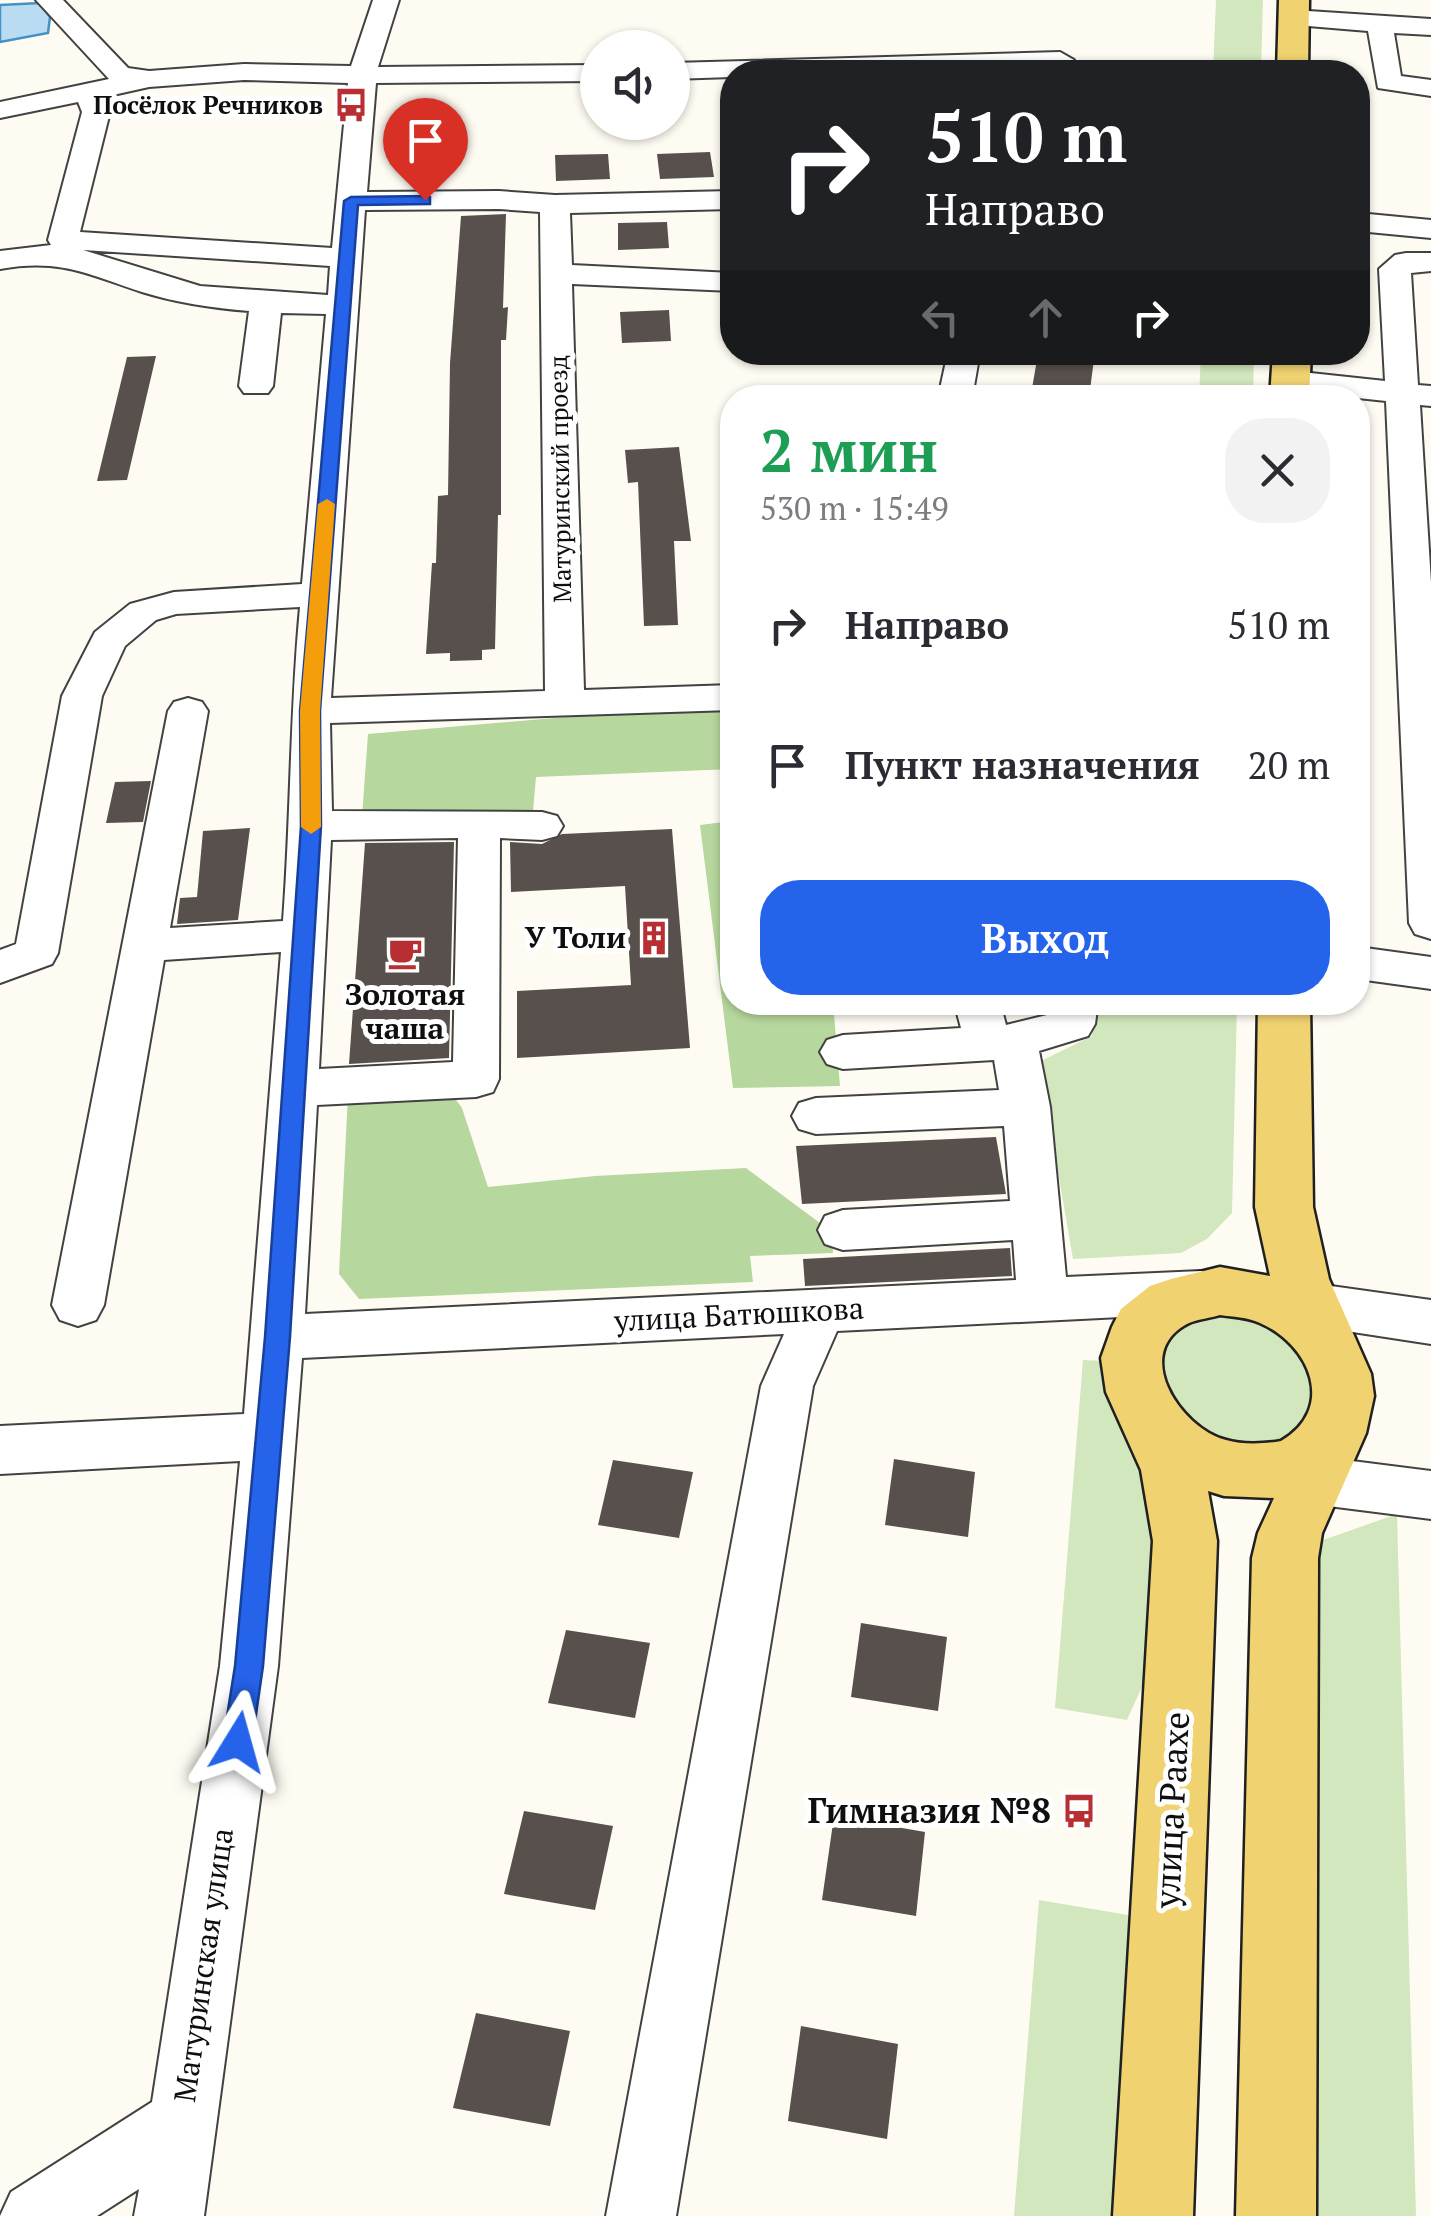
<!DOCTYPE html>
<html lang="ru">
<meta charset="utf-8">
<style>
:root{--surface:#fff;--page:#f2f2f3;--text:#2b2b33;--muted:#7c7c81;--accent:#2563eb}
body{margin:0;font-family:"PT Serif",serif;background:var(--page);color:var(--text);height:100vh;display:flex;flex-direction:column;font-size:38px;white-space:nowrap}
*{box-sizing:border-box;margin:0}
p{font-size:32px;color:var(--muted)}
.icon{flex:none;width:55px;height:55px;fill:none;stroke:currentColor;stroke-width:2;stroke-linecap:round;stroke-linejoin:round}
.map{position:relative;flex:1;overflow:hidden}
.drawer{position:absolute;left:720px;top:385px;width:650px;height:630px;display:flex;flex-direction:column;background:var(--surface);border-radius:40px;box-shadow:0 2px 8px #0004}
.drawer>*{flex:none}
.hud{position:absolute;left:720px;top:60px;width:650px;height:305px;border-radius:40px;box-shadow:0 2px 8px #0004;background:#202124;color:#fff;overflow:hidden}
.buttons{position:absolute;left:580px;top:30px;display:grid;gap:20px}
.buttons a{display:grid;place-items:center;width:110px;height:110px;border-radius:50%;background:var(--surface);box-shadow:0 2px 8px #0004;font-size:50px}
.pin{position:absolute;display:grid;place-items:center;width:85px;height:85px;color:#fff;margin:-102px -42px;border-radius:50% 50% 50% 0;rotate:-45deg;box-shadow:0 0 10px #0007}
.pin .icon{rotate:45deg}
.me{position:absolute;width:110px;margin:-55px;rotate:8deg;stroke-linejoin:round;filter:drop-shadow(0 0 8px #0008)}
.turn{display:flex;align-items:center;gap:35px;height:210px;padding:0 40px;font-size:45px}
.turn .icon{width:130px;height:130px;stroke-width:2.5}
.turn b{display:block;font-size:70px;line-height:85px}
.lanes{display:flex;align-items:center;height:95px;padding:0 40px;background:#0003;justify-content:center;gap:50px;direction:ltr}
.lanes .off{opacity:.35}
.round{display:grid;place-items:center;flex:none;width:105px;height:105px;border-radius:40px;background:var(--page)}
.headline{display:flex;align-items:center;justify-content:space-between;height:170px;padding:0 40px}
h1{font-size:60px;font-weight:700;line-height:75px;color:#1e9e55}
.primary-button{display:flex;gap:20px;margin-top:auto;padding:20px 40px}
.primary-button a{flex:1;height:115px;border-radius:40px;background:var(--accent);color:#fff;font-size:40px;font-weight:700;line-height:115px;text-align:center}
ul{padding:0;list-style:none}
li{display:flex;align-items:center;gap:30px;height:140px;padding:0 40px}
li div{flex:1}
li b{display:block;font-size:38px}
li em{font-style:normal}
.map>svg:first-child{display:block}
.green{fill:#d2e7bd}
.forest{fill:#b6d79d}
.water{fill:#b9dcf3;stroke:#4590c5;stroke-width:2.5}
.building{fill:#57504c}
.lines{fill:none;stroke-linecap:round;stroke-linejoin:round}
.minor-casing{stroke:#424242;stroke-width:4}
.major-casing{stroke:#202020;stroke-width:5}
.minor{fill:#fff;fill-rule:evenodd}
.major{fill:#f0d270;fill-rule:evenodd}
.route{fill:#2563eb;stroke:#184099;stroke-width:2.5}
.slow{fill:#f59e0b}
.labels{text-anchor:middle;stroke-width:10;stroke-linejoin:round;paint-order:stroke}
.far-poi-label{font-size:25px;font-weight:bold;fill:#0f0f0f;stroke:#fff;text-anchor:end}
.far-street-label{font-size:25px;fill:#0f0f0f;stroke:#fff}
.poi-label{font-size:30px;font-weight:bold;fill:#0f0f0f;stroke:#fff;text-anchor:end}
.street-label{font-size:30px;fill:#0f0f0f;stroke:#fff}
.near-street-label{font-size:35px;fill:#0f0f0f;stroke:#fff}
.near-poi-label{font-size:35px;font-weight:bold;fill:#0f0f0f;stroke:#fff;text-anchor:end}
</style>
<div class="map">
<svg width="1431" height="2216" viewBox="0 0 1431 2216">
<rect width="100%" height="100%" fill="#fefcf2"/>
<!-- green -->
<path class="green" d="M1216,0H1263L1261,72H1213Z
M1201,353H1254L1253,397H1199Z
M1095,1003H1237L1232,1213L1207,1239L1181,1253L1073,1259L1039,1062L1092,1036Z
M1228,1312C1242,1317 1259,1319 1273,1326C1313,1346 1334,1414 1286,1438C1203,1477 1112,1361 1183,1323C1195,1316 1215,1315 1228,1312Z
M1083,1360L1130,1362L1182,1598L1127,1720L1055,1708Z
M1397,1514L1416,2216H1270L1275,1557Z
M1039,1900L1128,1915L1160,2069L1153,2216H1014Z"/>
<!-- forest -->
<path class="forest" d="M732,707V769L536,777L533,811L362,817L368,734L636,711Z
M732,821V1002L833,1003L840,1086L733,1088L700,825Z
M450,1092L462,1108L488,1187L595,1176L746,1168L832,1232L833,1253L750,1256L753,1282L359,1299L339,1274L348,1095Z"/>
<!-- water -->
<path class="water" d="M40,3L50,17L48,33L0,42V5Z"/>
<!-- building -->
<path class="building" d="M710,152L714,177L660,179L657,154Z
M608,154L610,179L556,181L555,155Z
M506,214L503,308L508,307L506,340H501V515H498L495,649L482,650V660L450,661V653L426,654L432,563H436L438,496L448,495L450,363L461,216Z
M667,222L669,248L618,250V223Z
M669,310L671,341L622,343L620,312Z
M1038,354L1094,359L1089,398L1031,394Z
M156,356L127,480L97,481L127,357Z
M679,447L691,541H674L678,625L644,626L638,482L628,483L625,450Z
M151,781L143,822L106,823L115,782Z
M250,828L238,920L177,924L180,898L197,897L203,831Z
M672,829L690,1048L517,1058V991L631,985L625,886L511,892L510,842L542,844L562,834Z
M454,842L449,1058L349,1064L365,843Z
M996,1137L1006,1194L802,1204L796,1146Z
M1010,1248L1012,1276L805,1286L803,1259Z
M894,1459L975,1472L968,1537L885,1525Z
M613,1460L693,1472L679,1538L598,1525Z
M861,1623L947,1637L938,1711L851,1697Z
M566,1630L650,1643L635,1718L548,1703Z
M524,1811L613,1826L595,1910L504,1894Z
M834,1816L925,1832L916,1916L822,1900Z
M476,2013L570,2031L550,2126L453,2108Z
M801,2026L898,2044L887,2139L788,2121Z"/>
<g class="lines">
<!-- minor casing -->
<g class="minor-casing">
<path id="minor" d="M36,0H63L128,68L149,71L244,64L351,66L373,0H399L378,67L598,65V81L376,83L367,192L499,191L555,195L732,191V209L570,213L572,265L732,273V291L572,284L584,690L732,685V710L330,723L332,811L542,812L557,816L563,826L557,836L542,840L500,838L499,1079L493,1092L476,1097L317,1105L305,1314L1016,1280L1013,1240L843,1250L825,1244L818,1230L825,1216L843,1210L1010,1201L1004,1126L816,1134L799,1129L792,1116L799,1103L816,1098L999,1090L994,1060L843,1069L827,1064L820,1052L827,1040L843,1035L961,1028L954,1002H1000L1006,1025L1051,1014L1052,1002H1098L1095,1024L1088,1036L1039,1051L1050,1107L1066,1277L1201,1271L1219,1277L1227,1292L1219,1307L1201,1313L837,1331L813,1386L676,2216H606L761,1386L784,1334L302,1358L278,1666L204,2216H134L139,2189L97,2216H0L11,2192L152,2102L220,1666L240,1461L0,1474V1426L244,1414L281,952L164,960L104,1305L96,1320L78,1326L60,1320L52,1305L168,711L174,702L188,698L202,702L208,711L170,928L283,921C291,816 290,711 300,607L176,614L156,620L125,646L102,696L58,953L52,964L0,983V950L16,944L62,696L95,632L130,604L174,592L302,584L326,314L281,313L273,386L268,393H244L239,386L249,311C213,308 177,303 142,292C87,274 60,258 0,269V251L51,245L48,240L82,112L78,102L0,118V102L109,79ZM244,80L348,83L332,248L80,232L110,112L104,97L149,87ZM499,209L540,212L545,691L331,698L365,210ZM83,250L330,266L328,295L200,286ZM458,838L453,1062L319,1069L331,840Z
M1293,10L1431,19V35L1394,33L1401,76L1431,80V96L1378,88L1368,31L1284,24L1280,18Z
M1060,52L1074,60L1070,72H1044V69L732,72V77L672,79V63Z
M1358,213L1431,220V238L1358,231Z
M1406,253H1431V271L1411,273L1418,385L1431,386V406L1420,405L1431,583V939L1415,934L1409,923L1386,401L1292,391L1280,388L1275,381L1280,374L1292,371L1385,381L1379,269L1395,255Z
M948,352H980L972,398H938Z
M1358,947L1431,957V989L1358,979Z
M1281,1279L1431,1300V1344L1281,1321L1263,1315L1255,1300L1263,1285Z
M1281,1452L1431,1471V1519L1281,1500L1262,1493L1254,1476L1262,1459Z"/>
</g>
<!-- major casing -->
<g class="major-casing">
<path id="major" d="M1279,0H1309L1308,72H1277Z
M1273,352H1311L1309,398H1270Z
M1258,1002H1310L1313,1207L1329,1279L1371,1374L1374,1396L1366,1433L1322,1533L1318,1558L1316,2216H1236L1252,1558L1258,1533L1274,1498L1224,1496L1208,1491L1217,1541L1193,2216H1113L1153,1541L1141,1470L1106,1392L1101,1358L1112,1327L1121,1309L1150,1286L1171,1279L1220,1267L1270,1276L1255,1207ZM1220,1315C1233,1317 1247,1317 1260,1323C1310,1345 1337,1408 1281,1441C1265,1444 1242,1445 1226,1440C1180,1428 1130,1352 1189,1323C1198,1319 1211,1318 1220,1315Z"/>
</g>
<!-- minor -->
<use href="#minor" class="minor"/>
<!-- major -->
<use href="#major" class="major"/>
</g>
<!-- route -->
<path class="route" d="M425,196L430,197V204L358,205L320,711L321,826L290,1337L263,1666L252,1742L248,1752L238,1756L227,1752L223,1742L235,1666L265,1337L301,826L300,711L344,201L351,197Z"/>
<!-- slow -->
<path class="slow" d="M327,499L335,504L320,711L321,827L311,834L301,827L300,711L318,504Z"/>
<!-- icons -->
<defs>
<g id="bus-bare" transform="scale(2.7)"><path d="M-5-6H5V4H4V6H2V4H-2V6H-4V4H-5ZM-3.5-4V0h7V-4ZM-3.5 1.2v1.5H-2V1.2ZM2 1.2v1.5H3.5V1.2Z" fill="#b72f33" stroke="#fff" stroke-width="2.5" paint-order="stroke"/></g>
<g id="building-bare" transform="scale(2.7)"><path d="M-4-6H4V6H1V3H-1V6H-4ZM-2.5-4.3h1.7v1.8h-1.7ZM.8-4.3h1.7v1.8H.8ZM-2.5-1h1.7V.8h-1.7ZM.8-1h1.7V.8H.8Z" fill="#b72f33" stroke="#fff" stroke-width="2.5" paint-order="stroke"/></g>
<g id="cafe-bare" transform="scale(2.7)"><path d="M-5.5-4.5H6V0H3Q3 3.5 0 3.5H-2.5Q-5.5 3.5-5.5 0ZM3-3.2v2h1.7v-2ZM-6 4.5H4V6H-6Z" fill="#b72f33" stroke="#fff" stroke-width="2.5" paint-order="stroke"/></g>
</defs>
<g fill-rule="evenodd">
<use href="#bus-bare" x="351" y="105"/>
<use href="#building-bare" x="654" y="938"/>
<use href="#cafe-bare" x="405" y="953"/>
<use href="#bus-bare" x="1079" y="1811"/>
</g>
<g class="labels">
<!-- far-poi labels -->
<g class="far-poi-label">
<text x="323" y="114">Посёлок Речников</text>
</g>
<!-- far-street labels -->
<g class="far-street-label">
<text transform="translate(560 479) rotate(-91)" y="9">Матуринский проезд</text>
</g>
<!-- poi labels -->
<g class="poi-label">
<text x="626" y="948">У Толи</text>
<text x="405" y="1005" text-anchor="middle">Золотая<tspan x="405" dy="34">чаша</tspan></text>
</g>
<!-- street labels -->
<g class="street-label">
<text transform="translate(739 1315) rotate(-3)" y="10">улица Батюшкова</text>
<text transform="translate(204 1965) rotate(-82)" y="10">Матуринская улица</text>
</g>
<!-- near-street labels -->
<g class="near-street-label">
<text transform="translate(1172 1810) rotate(-87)" y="12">улица Раахе</text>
</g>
<!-- near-poi labels -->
<g class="near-poi-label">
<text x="1051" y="1823">Гимназия №8</text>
</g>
</g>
</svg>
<div class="buttons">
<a><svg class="icon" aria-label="sound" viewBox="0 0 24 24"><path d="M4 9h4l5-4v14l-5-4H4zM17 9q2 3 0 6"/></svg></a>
</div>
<div class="pin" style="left:425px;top:200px;background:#d93025"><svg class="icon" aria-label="arrive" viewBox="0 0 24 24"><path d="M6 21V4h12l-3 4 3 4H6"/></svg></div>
<svg class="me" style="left:238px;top:1742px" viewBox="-20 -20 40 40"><path d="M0-17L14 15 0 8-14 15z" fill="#2563eb" stroke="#fff" stroke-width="4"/></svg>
<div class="hud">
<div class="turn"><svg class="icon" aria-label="right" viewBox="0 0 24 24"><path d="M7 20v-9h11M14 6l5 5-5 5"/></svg><div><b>510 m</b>Направо</div></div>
<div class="lanes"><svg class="icon off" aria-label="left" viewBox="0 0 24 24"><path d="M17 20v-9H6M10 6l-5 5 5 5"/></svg><svg class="icon off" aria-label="ahead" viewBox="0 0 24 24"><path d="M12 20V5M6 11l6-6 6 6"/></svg><svg class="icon" aria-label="right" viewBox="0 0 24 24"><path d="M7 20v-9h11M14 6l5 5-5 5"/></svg></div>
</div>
<section class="drawer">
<div class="headline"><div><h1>2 мин</h1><p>530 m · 15:49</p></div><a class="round"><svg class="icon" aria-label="close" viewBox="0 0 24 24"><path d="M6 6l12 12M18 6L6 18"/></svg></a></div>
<ul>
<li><svg class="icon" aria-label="right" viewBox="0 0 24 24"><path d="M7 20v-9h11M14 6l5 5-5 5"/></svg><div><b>Направо</b></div><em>510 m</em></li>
<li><svg class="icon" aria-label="arrive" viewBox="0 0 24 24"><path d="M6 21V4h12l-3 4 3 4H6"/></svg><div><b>Пункт назначения</b></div><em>20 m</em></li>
</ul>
<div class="primary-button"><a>Выход</a></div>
</section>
</div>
